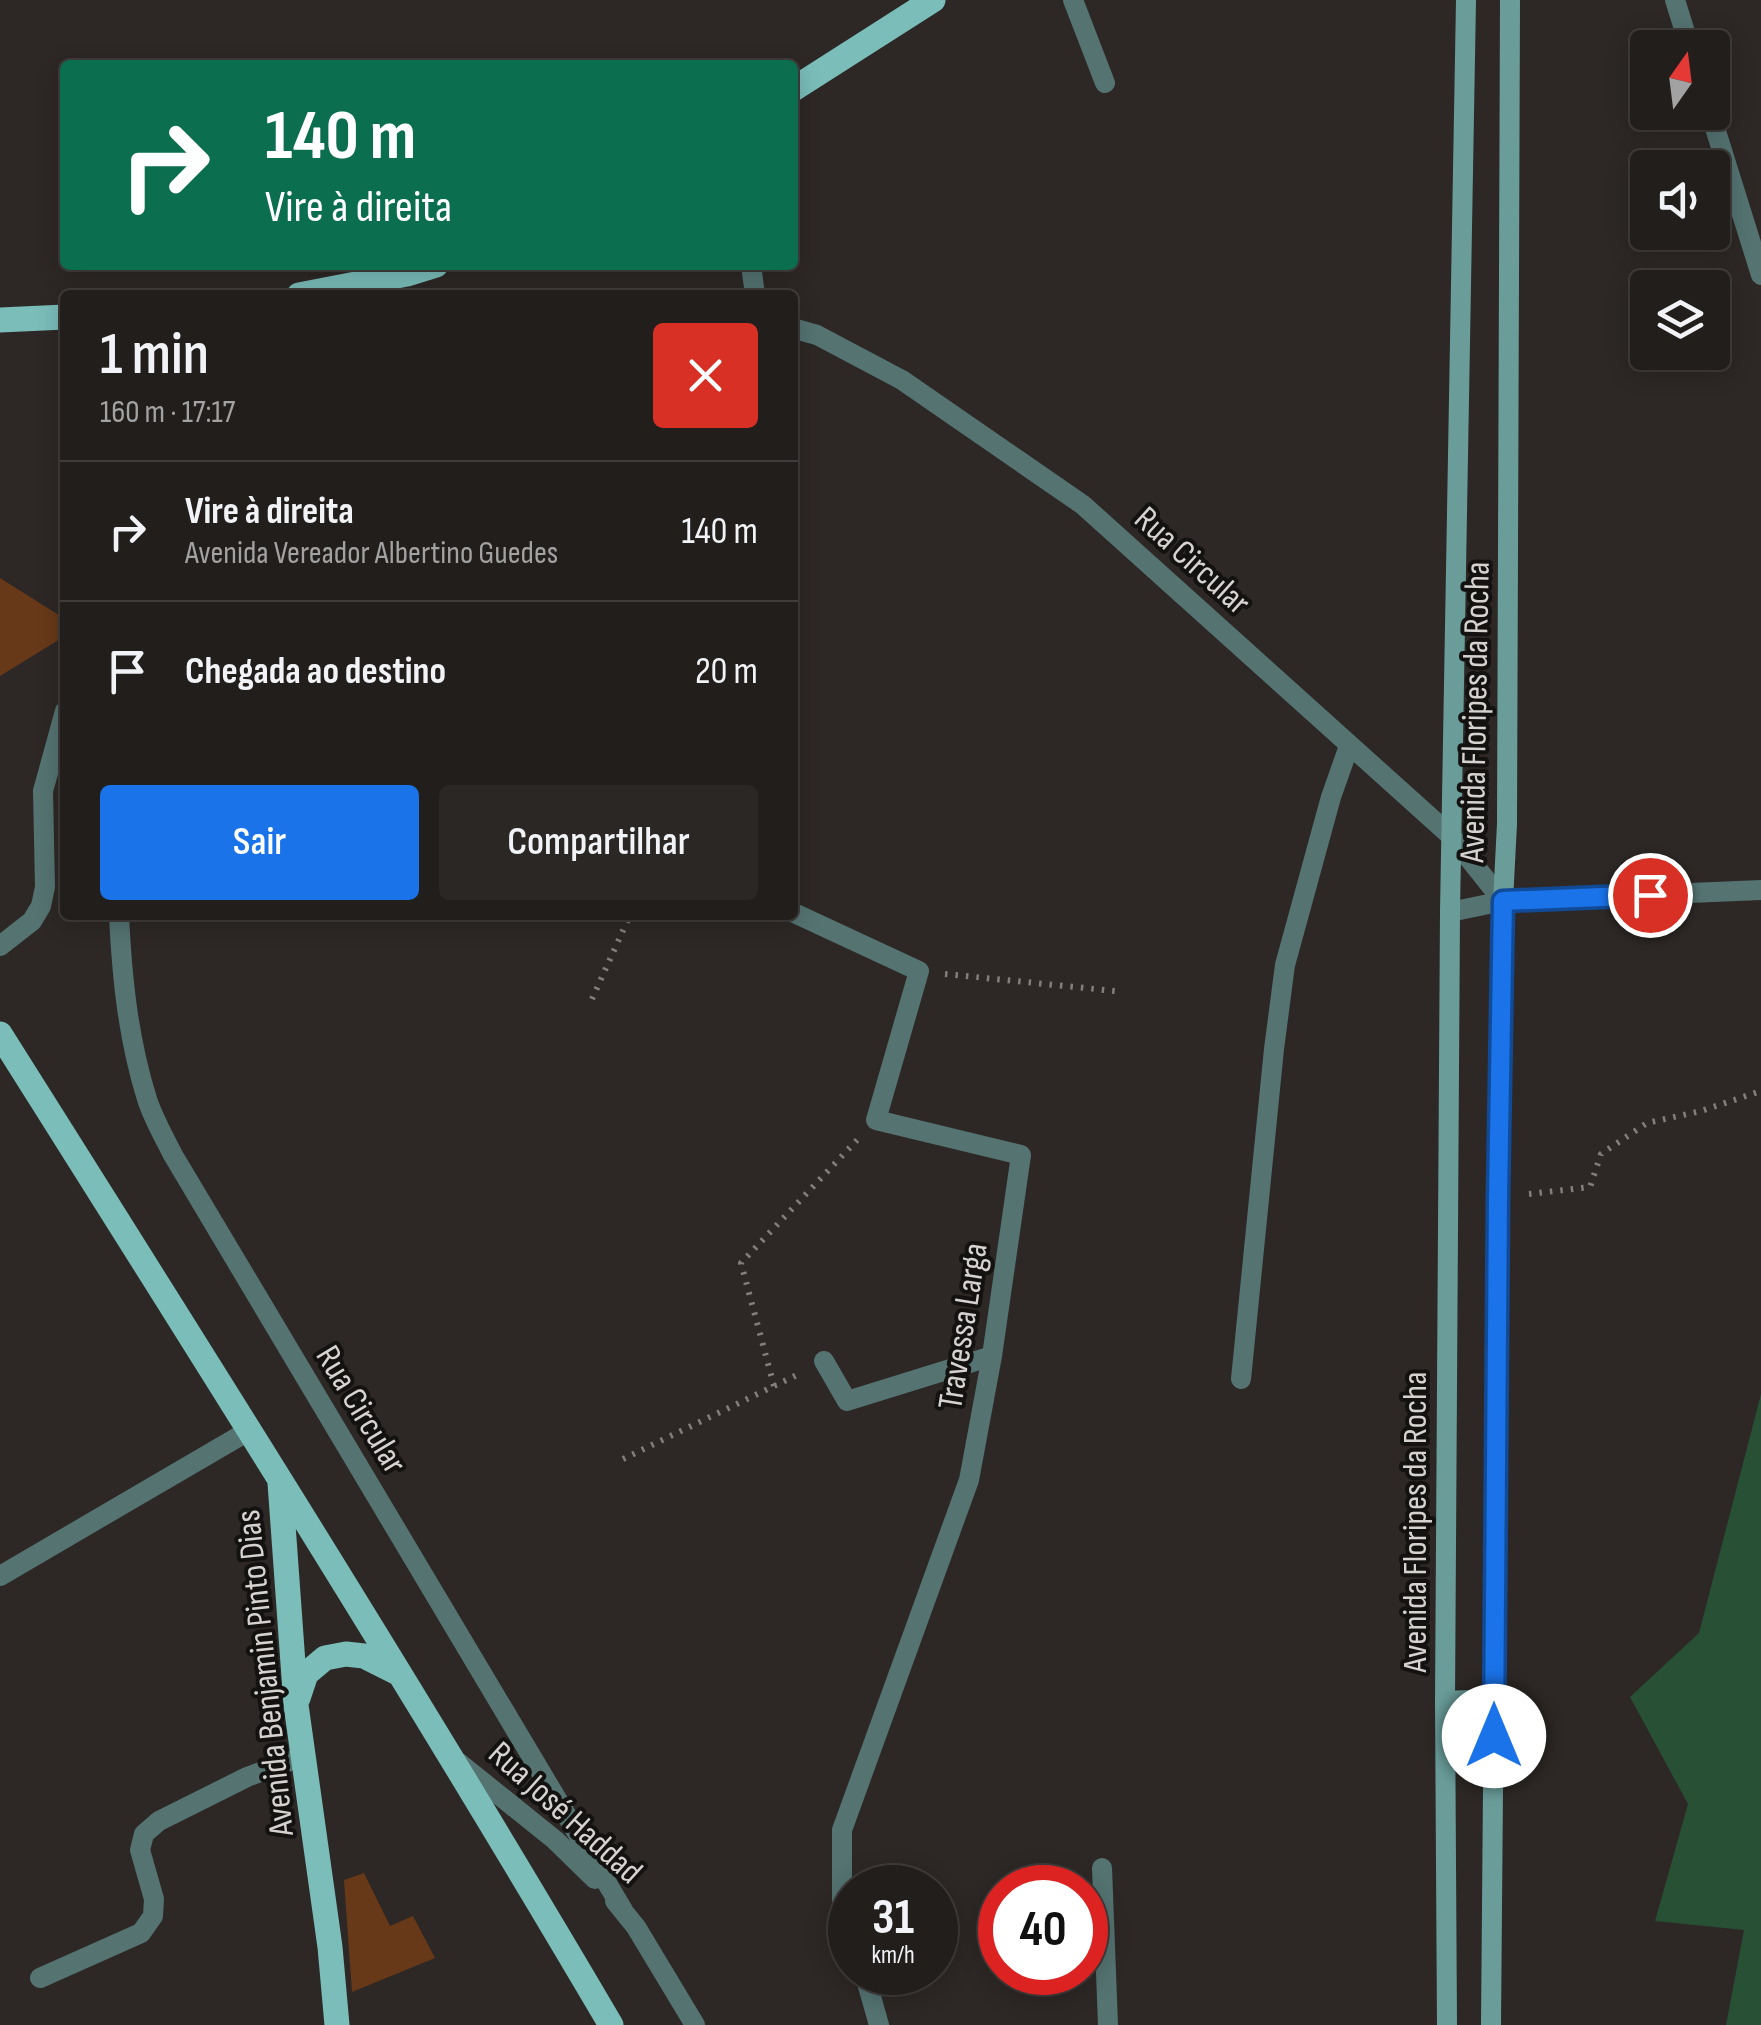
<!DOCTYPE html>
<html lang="pt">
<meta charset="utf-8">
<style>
:root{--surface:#221e1c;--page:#2a2725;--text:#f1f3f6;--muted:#a2a2a3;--line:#3f3c3b;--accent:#1a73e8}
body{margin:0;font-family:"Sofia Sans Condensed",sans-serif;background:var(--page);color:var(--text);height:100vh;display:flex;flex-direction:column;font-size:38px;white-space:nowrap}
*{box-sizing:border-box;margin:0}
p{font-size:32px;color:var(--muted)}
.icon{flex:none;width:55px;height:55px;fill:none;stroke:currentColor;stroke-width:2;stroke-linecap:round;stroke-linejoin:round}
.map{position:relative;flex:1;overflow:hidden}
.drawer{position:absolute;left:60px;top:290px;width:738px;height:630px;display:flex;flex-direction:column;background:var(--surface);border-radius:10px;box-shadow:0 5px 25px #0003,0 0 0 2px var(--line)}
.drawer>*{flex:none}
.hud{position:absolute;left:60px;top:60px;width:738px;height:210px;border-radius:10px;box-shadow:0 5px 25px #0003,0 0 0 2px var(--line);background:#0b6e4f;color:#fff;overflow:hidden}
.needle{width:65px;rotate:14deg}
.tools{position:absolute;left:1630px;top:30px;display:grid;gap:20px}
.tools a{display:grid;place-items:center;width:100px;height:100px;border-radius:10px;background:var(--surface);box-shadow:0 5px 25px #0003,0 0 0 2px var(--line);font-size:50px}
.speed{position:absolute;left:828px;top:1865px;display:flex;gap:20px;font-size:50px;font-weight:700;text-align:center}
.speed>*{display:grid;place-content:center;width:130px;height:130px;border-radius:50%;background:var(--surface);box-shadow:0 5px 25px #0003,0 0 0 2px var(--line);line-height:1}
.speed small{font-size:25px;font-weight:400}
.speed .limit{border:15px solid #d22;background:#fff;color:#111}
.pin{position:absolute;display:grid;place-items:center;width:85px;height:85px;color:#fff;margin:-42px;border:5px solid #fff;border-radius:50%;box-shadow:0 2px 10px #0007}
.me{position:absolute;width:110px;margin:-55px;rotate:0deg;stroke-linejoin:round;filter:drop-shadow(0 0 8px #0008)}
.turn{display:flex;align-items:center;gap:35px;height:210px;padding:0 40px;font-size:45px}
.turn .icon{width:130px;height:130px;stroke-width:2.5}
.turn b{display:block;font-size:70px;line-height:85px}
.round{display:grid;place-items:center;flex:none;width:105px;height:105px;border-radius:10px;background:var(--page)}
.overview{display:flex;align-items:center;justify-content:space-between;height:170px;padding:0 40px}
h1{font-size:60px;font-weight:600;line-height:75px}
.button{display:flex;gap:20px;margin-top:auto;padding:20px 40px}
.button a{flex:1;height:115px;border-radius:10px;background:var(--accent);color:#fff;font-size:40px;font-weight:600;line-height:115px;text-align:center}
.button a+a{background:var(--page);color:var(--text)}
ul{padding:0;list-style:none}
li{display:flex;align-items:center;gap:30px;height:140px;padding:0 40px;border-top:2px solid var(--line)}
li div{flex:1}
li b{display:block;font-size:38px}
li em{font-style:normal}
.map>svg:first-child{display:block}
.green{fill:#275035}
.building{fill:#673918}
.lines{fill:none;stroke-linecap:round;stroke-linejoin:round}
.path{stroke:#827e7c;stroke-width:6;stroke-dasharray:2.5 8;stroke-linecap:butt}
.lane{stroke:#547371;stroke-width:20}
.street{stroke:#547371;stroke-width:20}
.secondary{stroke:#6a9d9a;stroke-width:20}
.primary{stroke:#7abdb9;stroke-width:25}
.route-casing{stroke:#114b97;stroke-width:25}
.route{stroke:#1a73e8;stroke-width:18}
.labels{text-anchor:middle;stroke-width:8;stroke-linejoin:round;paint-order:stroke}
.street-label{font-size:35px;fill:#d5d2d0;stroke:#131210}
</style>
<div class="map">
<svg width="1761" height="2025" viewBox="0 0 1761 2025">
<rect width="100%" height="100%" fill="#2d2825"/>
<!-- green -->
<path class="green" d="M1761,1394V2025H1726L1744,1930L1655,1921L1688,1804L1630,1697L1699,1633Z"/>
<!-- building -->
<path class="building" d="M0,578L65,619V636L0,676Z
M364,1873L390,1926L413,1916L435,1958L352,1992L344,1880Z"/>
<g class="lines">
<!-- path -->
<path class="path" d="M945,974L1115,991
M592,999L630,915
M1529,1194L1590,1187L1601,1154L1647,1123L1701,1111L1761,1091
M774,1386L741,1263L858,1139
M623,1459L801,1373"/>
<!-- lane -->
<path class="lane" d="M1073,0L1105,83
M0,946L32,921L41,906L45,887L43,791L65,711
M1241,1379L1274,1049L1285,965L1331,797L1349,746
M1102,1868L1108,2025
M40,1978L141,1933L153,1916L154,1899L140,1850L144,1834L159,1821L247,1777L303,1756"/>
<!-- street -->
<path class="street" d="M1675,0L1690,48
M1710,112L1761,275
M751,265L755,295
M792,328L817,335L902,380L1083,505L1451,836L1503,901
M792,912L919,971L876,1120L1021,1155L992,1356L969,1480L842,1830V1900L850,1927
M1450,912L1503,901L1761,890
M119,915C122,978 128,1038 147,1099C153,1118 164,1137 173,1155L623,1910
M824,1361L847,1401L992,1356
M0,1576L250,1430
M458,1762L555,1840L595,1879
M615,1901L636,1927L695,2025
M864,1972L879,2025"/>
<!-- secondary -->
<path class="secondary" d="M1445,1701L1494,1699
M1447,2025L1445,1701L1450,912L1466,0
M1491,2025L1498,1197L1503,901L1507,824L1510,0"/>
<!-- primary -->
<path class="primary" d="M792,90L933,0
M299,295L407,274L436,265
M0,320L65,317
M0,1034C207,1362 414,1690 611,2025
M280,1483L296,1705L330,1947L337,2025
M298,1698L306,1674L325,1658L346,1654L364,1656L400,1674"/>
</g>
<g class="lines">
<!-- route casing -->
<g class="route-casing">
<path id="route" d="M1494,1736L1498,1197L1503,901L1650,895"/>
</g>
<!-- route -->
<use href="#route" class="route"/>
</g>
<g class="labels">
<!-- street labels -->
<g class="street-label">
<text transform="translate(1193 560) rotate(42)" y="12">Rua Circular</text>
<text transform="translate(1474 712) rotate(-89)" y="12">Avenida Floripes da Rocha</text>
<text transform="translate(962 1326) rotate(-81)" y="12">Travessa Larga</text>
<text transform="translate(362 1409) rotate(59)" y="12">Rua Circular</text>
<text transform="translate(1414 1522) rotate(-90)" y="12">Avenida Floripes da Rocha</text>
<text transform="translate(264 1673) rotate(-96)" y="12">Avenida Benjamin Pinto Dias</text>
<text transform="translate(566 1812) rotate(42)" y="12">Rua José Haddad</text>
</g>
</g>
</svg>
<div class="tools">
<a><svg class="needle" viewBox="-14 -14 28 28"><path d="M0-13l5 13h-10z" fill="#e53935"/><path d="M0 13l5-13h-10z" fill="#a2a2a3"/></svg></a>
<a><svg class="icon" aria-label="sound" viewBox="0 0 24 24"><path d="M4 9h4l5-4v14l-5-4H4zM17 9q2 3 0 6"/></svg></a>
<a><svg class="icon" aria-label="layers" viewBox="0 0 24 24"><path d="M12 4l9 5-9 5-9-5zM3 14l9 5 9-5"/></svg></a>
</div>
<div class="speed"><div>31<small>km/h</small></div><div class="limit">40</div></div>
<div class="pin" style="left:1650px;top:895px;background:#d93025"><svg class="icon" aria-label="arrive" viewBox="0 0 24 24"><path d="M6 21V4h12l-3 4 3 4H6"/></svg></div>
<svg class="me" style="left:1494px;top:1736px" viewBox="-20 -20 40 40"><circle r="19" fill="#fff"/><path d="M0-13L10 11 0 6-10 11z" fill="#1a73e8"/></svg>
<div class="hud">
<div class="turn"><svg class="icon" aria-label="right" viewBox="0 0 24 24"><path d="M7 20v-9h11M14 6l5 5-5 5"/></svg><div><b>140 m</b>Vire à direita</div></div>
</div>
<section class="drawer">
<div class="overview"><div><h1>1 min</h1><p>160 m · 17:17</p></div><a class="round" style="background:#d93025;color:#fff"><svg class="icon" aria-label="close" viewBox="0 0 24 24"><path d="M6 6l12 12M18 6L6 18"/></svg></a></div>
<ul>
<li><svg class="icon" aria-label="right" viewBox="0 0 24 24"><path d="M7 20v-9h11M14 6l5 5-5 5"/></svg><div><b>Vire à direita</b><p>Avenida Vereador Albertino Guedes</p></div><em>140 m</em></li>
<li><svg class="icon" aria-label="arrive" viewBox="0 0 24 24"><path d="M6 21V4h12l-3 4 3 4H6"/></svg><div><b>Chegada ao destino</b></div><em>20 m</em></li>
</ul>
<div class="button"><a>Sair</a><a>Compartilhar</a></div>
</section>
</div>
